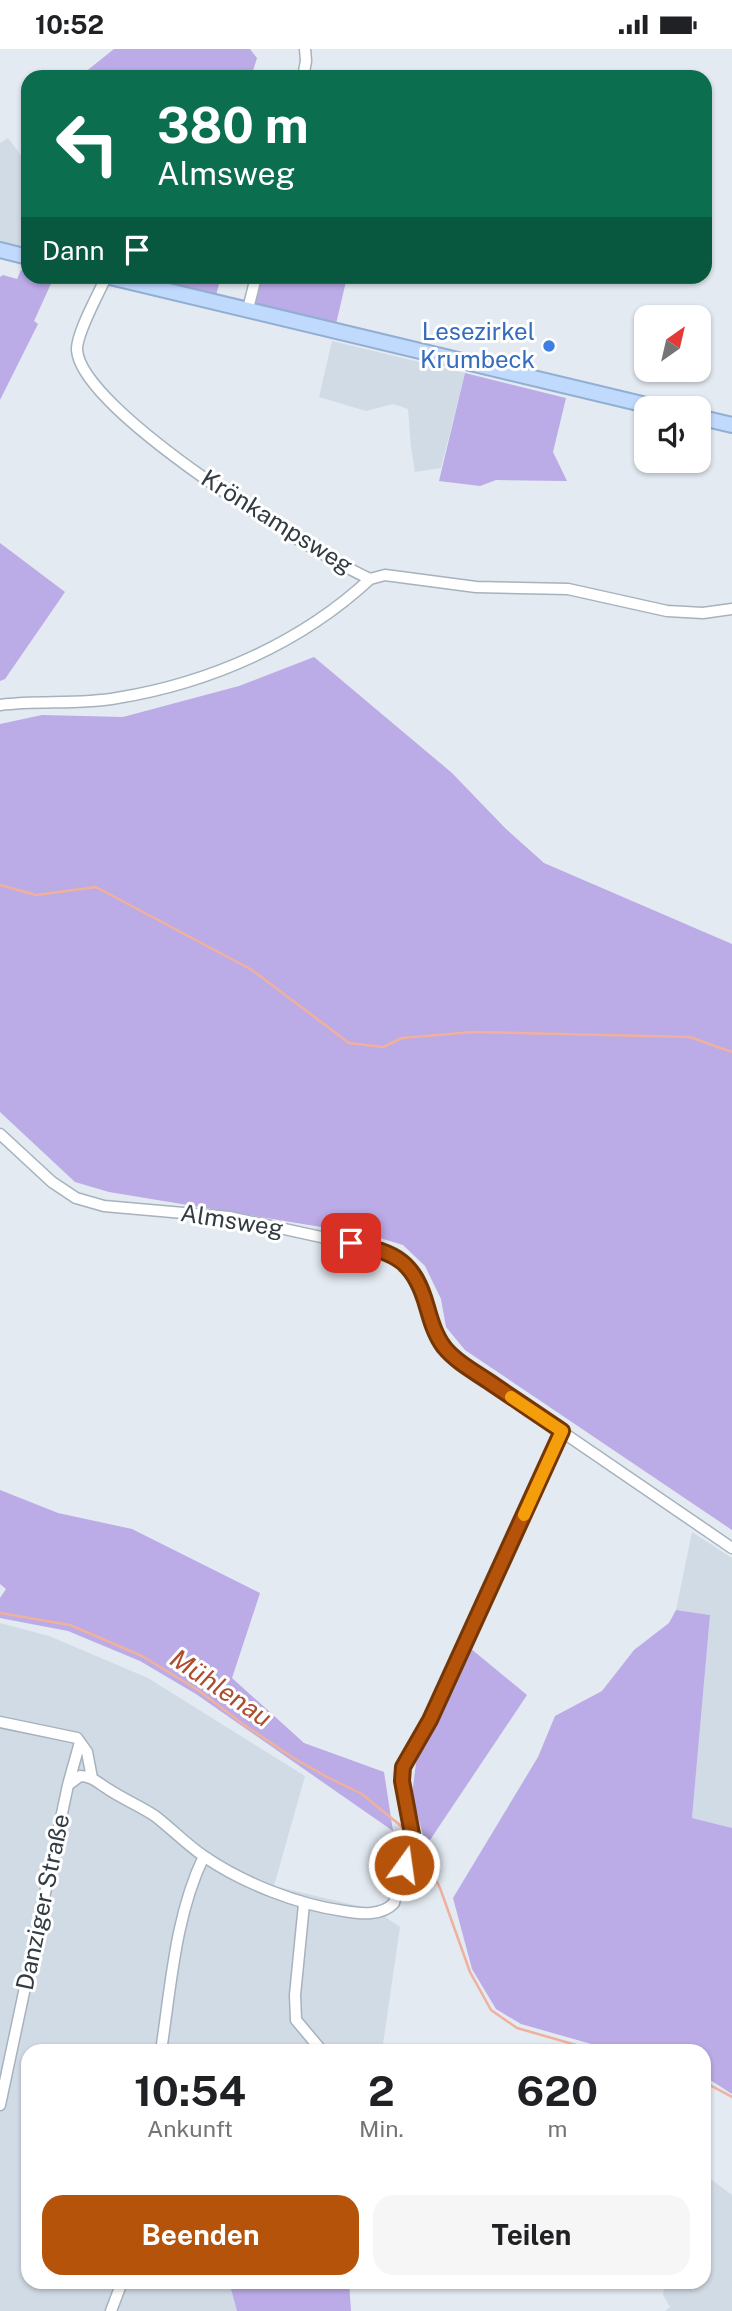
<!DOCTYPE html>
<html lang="de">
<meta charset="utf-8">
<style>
:root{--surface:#fff;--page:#f6f6f6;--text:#202124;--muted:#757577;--accent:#b45309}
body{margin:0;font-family:"Public Sans",sans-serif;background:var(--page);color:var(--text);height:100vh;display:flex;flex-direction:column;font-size:26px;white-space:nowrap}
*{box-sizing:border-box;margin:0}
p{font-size:23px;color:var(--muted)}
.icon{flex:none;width:38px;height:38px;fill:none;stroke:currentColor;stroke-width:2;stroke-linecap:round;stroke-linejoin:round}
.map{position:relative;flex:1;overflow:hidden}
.sheet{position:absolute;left:21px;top:1995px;width:690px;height:245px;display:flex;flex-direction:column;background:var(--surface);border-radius:21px;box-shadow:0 2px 5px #0004}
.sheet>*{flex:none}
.top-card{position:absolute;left:21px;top:21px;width:691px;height:214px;border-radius:21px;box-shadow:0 2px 5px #0004;background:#0b6e4f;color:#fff;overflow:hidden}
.needle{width:46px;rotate:34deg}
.fabs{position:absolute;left:634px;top:256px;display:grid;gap:14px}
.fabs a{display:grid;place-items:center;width:77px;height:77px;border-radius:14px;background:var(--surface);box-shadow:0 2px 5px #0004;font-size:35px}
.pin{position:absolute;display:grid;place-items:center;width:60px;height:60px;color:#fff;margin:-30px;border-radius:14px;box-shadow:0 4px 10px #0006}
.me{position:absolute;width:77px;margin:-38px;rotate:14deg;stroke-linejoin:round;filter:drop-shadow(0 0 5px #0008)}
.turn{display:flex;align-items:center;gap:24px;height:147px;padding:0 21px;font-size:32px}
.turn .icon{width:91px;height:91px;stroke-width:2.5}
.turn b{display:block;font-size:49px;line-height:60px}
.then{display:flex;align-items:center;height:66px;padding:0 21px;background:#0003;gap:14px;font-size:26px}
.eta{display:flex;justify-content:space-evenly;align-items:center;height:119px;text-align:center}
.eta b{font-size:42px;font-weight:700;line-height:49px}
.button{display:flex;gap:14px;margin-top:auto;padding:14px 21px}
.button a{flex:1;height:80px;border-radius:21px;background:var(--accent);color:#fff;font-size:28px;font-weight:700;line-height:80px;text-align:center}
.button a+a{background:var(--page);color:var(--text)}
.status{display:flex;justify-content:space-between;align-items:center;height:49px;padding:0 35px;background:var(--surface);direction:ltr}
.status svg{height:19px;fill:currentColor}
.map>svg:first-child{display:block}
.residential{fill:#d1dbe5}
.green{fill:#bbabe6}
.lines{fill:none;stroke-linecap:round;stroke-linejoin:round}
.stream{stroke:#efb19e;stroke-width:2.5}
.minor-casing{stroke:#a6b2bd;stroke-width:13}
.secondary-casing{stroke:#92aed2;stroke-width:18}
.minor{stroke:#fff;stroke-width:10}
.secondary{stroke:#c0dafe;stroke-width:14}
.route-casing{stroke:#753606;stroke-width:18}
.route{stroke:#b45309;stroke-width:12}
.slow{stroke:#f59e0b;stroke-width:12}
.shop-dot{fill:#3f7fe0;stroke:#fff;stroke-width:2.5}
.labels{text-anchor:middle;stroke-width:6;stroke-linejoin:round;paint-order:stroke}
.shop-label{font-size:24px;fill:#366cbe;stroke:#fff;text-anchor:end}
.street-label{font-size:24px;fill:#333c43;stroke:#fff}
.water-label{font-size:26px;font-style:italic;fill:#ae4d2d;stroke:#fff}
</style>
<div class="status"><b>10:52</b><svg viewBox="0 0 49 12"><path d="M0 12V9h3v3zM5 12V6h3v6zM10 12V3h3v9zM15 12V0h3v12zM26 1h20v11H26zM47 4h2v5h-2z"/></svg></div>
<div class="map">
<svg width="732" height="2262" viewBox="0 0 732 2262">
<rect width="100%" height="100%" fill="#e3eaf1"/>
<!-- residential -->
<path class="residential" d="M8,89L28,116V171L20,198L0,193V94Z
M332,292L465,324L441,419L415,423L411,398L408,360L393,355L366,362L319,348Z
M692,1483L732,1509V1779L692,1769L710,1566L676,1561Z
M0,1574L49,1587L148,1629L305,1727L274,1837L375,1861L400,1878L382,2002H28V2233H229L237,2262H0Z
M704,2125L732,2146V2262H665L670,2258L663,2246L666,2233H704Z"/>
<!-- green -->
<path class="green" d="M114,0H250L257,9L251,28H79Z
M21,221L28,222V228H54L34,272L38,275L0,351V228L3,226L17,230Z
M143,228H221L216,246Z
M261,228H347L336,275L254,256Z
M465,324L566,349L553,403L567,432L496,431L480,437L439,432Z
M0,494L65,543L5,630L0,632Z
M314,608L452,724L505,779L544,814L732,895V1481L465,1301L446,1278L441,1250L425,1217L403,1196L370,1186L109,1143L75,1133L0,1063V675L42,666L123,668L239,637Z
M0,1441L58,1464L132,1480L260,1544L232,1629L304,1694L384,1723L393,1782L196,1645L140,1612L68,1582L0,1569V1549L6,1540L0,1535Z
M676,1561L710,1566L692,1769L732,1779V2045L704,2027V2002H616L521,1975L496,1960L472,1920L453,1849L538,1708L555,1667L602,1642L634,1601L669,1574Z
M470,1599L527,1646L426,1797L412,1746L416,1714Z
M229,2233H349L351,2262H237Z"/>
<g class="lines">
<!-- stream -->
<path class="stream" d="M0,836L36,846L96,838L252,921L349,994L383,998L402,989L473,983L690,988L732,1003
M0,1564L70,1576L142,1607L198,1641L243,1675L295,1710L327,1728L362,1745L406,1781
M417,1793L440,1839L470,1923L491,1961L517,1979L597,2002
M704,2033L732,2048"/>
<!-- minor casing -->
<g class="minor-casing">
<path id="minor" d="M303,28L306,12L305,0
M106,228C99,244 76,285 77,301C81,362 313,504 370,530L385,526L476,538L568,540L667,562L703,564L732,560
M248,260L256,228
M0,656C39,651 79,656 117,649C210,634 301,594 370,530
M0,1085L52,1133L76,1149L104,1157L229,1168L376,1200C426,1221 416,1237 433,1279C439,1293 449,1303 460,1313L732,1499
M0,1673L77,1689L87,1703L92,1729
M68,1736L80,1727C92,1727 98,1734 108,1740C123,1750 140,1757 155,1767C172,1780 187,1796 205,1808C243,1834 299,1856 344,1862C361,1865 382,1867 394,1854L412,1785L402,1732L403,1718L430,1671L562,1383
M304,1855L295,1946L296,1971L322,2002
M161,2002C171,1937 175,1867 204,1807
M0,2056L68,1736L80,1693
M111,2262L122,2233"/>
</g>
<!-- secondary casing -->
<g class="secondary-casing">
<path id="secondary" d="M0,201L28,208
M110,228L659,359
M698,368L732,376"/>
</g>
<!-- minor -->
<use href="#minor" class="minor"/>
<!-- secondary -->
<use href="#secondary" class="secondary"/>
</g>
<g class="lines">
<!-- route casing -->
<g class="route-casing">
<path id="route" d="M351,1194C397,1204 414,1212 427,1258C431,1272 435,1286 444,1298C456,1313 475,1323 491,1334C515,1350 538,1366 562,1382L430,1671L403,1718L402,1732L412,1785L404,1816"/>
</g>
<!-- route -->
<use href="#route" class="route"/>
<!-- slow -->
<path class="slow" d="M511,1348L562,1382L524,1466"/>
</g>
<!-- markers -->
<circle class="shop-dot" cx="549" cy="297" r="7"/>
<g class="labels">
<!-- shop labels -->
<g class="shop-label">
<text x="535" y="291">Lesezirkel<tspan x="535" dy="28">Krumbeck</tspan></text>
</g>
<!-- street labels -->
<g class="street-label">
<text transform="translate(277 473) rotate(32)" y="8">Krönkampsweg</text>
<text transform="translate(232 1172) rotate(9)" y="8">Almsweg</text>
<text transform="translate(43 1853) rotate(-78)" y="8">Danziger Straße</text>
</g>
<!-- water labels -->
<g class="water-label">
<text transform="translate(221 1639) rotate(34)" y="9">Mühlenau</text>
</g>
</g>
</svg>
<div class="fabs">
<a><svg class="needle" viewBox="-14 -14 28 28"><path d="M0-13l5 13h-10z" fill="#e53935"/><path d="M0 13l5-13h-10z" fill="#757577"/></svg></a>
<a><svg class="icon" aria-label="sound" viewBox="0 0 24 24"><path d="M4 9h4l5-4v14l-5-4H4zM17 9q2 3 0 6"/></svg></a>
</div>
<div class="pin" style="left:351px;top:1194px;background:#d93025"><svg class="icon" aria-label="arrive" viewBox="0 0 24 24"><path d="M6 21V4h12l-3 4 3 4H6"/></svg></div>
<svg class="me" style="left:404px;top:1816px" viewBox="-20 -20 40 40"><circle r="17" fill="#b45309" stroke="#fff" stroke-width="3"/><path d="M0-11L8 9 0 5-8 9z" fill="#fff"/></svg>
<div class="top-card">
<div class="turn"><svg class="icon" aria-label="left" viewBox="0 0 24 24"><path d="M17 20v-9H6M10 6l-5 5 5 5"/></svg><div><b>380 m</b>Almsweg</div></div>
<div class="then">Dann<svg class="icon" aria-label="arrive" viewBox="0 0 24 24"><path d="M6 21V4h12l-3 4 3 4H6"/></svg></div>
</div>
<section class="sheet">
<div class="eta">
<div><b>10:54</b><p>Ankunft</p></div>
<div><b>2</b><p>Min.</p></div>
<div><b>620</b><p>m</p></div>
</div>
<div class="button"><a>Beenden</a><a>Teilen</a></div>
</section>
</div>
